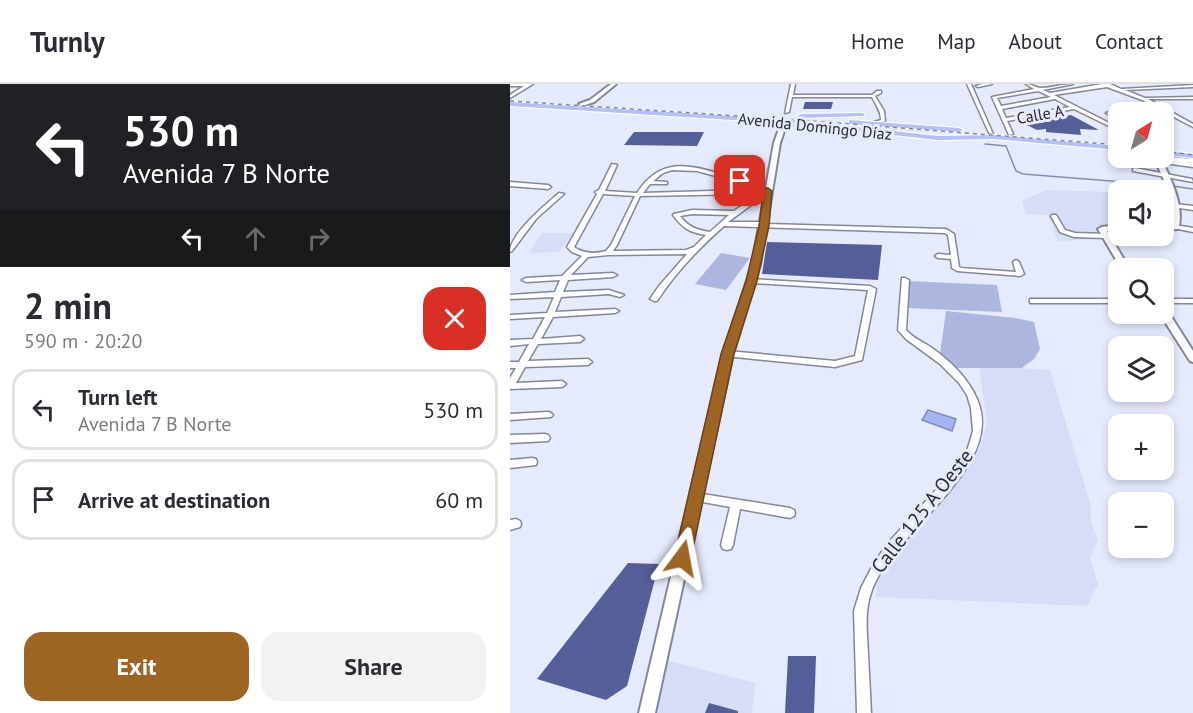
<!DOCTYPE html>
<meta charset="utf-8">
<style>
:root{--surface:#fff;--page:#f2f2f3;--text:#2b2b33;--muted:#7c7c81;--line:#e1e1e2;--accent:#9e6424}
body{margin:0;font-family:"PT Sans",sans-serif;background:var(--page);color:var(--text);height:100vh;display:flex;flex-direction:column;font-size:22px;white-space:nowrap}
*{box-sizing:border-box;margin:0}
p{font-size:20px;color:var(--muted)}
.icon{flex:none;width:33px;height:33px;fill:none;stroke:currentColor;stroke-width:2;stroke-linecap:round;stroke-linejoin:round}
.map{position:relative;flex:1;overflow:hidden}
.sheet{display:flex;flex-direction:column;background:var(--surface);width:510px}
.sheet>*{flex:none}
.top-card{background:#202124;color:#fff;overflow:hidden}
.needle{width:39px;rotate:37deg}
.controls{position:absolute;left:598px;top:18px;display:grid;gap:12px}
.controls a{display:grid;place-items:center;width:66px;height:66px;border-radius:12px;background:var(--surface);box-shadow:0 3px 9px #0003;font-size:30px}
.pin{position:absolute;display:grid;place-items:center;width:51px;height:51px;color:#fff;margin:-26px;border-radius:12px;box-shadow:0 3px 9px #0006}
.me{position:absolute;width:66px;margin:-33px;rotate:13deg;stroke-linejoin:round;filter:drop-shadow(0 0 4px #0008)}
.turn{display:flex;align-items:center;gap:21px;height:126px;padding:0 24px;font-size:27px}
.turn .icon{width:78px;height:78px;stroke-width:2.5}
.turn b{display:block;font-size:42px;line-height:51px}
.lanes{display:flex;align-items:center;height:57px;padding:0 24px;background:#0003;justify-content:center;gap:30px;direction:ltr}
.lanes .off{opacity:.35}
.round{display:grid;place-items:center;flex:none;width:63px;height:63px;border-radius:18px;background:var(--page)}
.summary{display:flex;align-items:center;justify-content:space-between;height:102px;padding:0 24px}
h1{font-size:36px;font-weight:600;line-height:45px}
.button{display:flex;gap:12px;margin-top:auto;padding:12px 24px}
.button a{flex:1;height:69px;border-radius:18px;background:var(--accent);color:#fff;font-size:24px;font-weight:600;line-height:69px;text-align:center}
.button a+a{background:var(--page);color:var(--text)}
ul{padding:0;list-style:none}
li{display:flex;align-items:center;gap:18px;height:81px;margin:0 12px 9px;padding:0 12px;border:3px solid var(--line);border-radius:18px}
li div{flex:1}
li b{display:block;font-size:22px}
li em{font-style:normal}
header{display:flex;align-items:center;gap:36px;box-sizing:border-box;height:84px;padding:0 30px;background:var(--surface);border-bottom:2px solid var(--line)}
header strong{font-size:28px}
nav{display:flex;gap:33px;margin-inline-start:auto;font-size:21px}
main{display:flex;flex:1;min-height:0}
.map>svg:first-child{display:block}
.built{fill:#d7ddf7}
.green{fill:#acb6df}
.water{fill:#a5b4f4;stroke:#808bba;stroke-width:1.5}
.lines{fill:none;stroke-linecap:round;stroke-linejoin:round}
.stream{stroke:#808bba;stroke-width:1.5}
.building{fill:#545f99}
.minor-casing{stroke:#838798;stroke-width:3}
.tertiary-casing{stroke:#838798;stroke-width:4}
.primary-casing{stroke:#fff;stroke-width:2}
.minor{fill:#fff;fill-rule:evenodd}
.tertiary{fill:#fff;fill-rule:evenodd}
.primary{fill:#b5bffa;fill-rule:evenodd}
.rail{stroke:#858995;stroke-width:1.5;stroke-dasharray:4 4;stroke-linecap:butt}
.route{fill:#9e6424;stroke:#674117;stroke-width:1.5}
.labels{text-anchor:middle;stroke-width:6;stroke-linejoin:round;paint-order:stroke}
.far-street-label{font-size:16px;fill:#282a31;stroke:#e5eafd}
.street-label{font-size:20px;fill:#282a31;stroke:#e5eafd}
</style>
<header>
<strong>Turnly</strong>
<nav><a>Home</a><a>Map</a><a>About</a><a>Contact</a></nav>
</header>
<main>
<section class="sheet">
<div class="top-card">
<div class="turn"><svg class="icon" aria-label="left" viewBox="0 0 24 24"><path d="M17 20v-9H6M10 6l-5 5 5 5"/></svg><div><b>530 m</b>Avenida 7 B Norte</div></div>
<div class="lanes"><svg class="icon" aria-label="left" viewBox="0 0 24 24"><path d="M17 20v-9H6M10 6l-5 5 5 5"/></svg><svg class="icon off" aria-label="ahead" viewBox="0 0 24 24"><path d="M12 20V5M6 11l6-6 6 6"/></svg><svg class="icon off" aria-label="right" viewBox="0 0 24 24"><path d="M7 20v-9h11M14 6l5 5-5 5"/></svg></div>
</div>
<div class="summary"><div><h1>2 min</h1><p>590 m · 20:20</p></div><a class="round" style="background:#d93025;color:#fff"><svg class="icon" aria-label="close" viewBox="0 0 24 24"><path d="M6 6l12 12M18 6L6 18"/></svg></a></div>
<ul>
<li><svg class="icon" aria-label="left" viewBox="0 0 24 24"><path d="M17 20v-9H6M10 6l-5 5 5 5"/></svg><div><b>Turn left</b><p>Avenida 7 B Norte</p></div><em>530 m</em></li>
<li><svg class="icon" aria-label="arrive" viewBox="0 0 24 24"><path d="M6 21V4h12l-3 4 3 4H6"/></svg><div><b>Arrive at destination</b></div><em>60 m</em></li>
</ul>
<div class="button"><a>Exit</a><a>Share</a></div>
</section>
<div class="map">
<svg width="683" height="629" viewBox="0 0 683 629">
<rect width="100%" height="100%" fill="#e5eafd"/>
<!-- built -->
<path class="built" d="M536,106L599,108L608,141L586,142L592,155L548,157L538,131L516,130L512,117Z
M32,149H63L49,168L19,169Z
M469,282L540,286L581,422V438L588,456L580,474L588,500L577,522L366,513V503L369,496L468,368L477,339Z
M156,576L245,599L242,629H146Z"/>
<!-- green -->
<path class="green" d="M211,169L240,174L216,206L185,200Z
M397,197L487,201L492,228L397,224Z
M436,227L505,234L524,238L530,265L524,275L512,284H445L430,270Z"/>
<!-- water -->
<path class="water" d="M418,326L446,335L442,347L412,336Z"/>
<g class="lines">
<!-- stream -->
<path class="stream" d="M475,60L496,62L506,87L513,90L651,101
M663,102L683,105"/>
</g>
<!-- building -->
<path class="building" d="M295,18H323L321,25H293Z
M561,31L589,46L570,45L571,51L536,48V45L527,46L515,40Z
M124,48H194L187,62L114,61Z
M257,158L372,161L368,196L252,190Z
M118,479L149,480L117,602L96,616L27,595Z
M278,572H306L304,629H275Z
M199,619L228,627V629H195Z"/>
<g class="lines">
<!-- minor casing -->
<g class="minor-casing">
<path id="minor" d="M0,0H23L0,14V11L14,2H0Z
M281,0H285L283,11H362L367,7H371V9L365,12L374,27L375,37L366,39L364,38L371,36C371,27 366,21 362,13H282L279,28L275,29Z
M457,0H461L483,50L479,49Z
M472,0H482L468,3L466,2Z
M516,0C522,0 526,4 531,4C541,4 552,0 563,0L533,6L540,9L592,0H600L611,5L683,1V3L615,6L635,14L683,13V15H638L683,40V43L632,16L597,3L544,11L609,44V47L564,25L497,37L503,50L499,51L482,13L524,5ZM528,7L541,13L491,22L487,14ZM545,15L560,23L496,34L492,25Z
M633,20L635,22L598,30L596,29Z
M649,75L683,79V83L647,78L646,77Z
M102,80L107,81L95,107L127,109C156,65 191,86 232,96L238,99L241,106L258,105L261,107L258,109L239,110L130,112L107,161L103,167L176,166L184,163L196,151C181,149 172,144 163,131L164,130L182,126L224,127L243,114L257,109L260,111L259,112L248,116L218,138H254L257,140L436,145L444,150L449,183L451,184L506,188L503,178L506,176L509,178L514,190L510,192L447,187L442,184L441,175L428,174L425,172L428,170L441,171L438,151L435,149L214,142C189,164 165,189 147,217H144L140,215L149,202L177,170L98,171L78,173L61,191L103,189L107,191L103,193L58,196L53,208L99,206L114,211L110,213L99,210L51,213L45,228L105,225L109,227L105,229L43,233L31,255L70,252L74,255L70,258L28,260L18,277L78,275L82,278L78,281L15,283L6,299L52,297L56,300L52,303L0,305V294L6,284H0V278H9L19,260L0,262V256L23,255L35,233L0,235V231L37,229L44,213L0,215V211L45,208L50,196L16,198L12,196L16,194L52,192L72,172L62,168L57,163L87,110L85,108L89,106ZM162,86L187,87L228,98L233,101L235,106L133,109L140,100H157V98L143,97L153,89ZM93,110L125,112L101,161L96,167C84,170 74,170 64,163ZM182,130L219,131L200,148C187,146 178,143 170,132Z
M625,84L682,95L683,98L623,87V85Z
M0,98L38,101L41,103L38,105L0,102Z
M49,109L54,110L26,135L2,167L0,168C0,150 35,121 49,109Z
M665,120L683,122V126L663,123V121Z
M542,131H546L555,146L565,149L596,150L599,152L596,154L564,153L550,148L541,132Z
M665,141L683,144V148L663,144V142Z
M392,194H395L399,196L396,246C403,254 413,258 422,264C440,277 458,294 467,315C497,383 383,447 362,506C354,527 357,548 358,570C359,589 360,609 361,629H347L344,527L351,504L364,479L378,459L445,385L457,367L463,347L461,324L457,311L449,299L430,280L396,255L388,246Z
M239,195L360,202L366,205L352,276L325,283L215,272L214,270L218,267L325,277L345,272L358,206L242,199L238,197Z
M520,215H609V219H520Z
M654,215H683V219H654Z
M38,328L41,329L43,331L41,333L0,336V330Z
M35,350L38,351L40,354L38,357L0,359V351Z
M22,374L26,375L27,378L26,381L0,384V376Z
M186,409L280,424L284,426L285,429L284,432L280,434L230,425L223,461L221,465L217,466L213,465L211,461L220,423L182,416L181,413L182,410Z
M6,435L10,437L11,440L10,443L0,446V436Z"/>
</g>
<!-- tertiary casing -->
<g class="tertiary-casing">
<path id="tertiary" d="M101,0H106L84,18L72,22L69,20L80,16Z
M282,37L287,38L275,44L270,59L250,181L223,270L145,629H129L213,270L242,181L264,59L270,42Z
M654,73L683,75V79L652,77C661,95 675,124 668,145L654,146V142L662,141C665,119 653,93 644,74Z
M609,141V145L597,147L619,184H611L588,145L592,143Z
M654,225L657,226L683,267V278L680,277L650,230H654Z"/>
</g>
<!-- primary casing -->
<g class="primary-casing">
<path id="primary" d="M0,18L284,36L428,52L484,51L609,62V66L484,55L428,56L284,40L0,22Z
M353,29L355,32L291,34L287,32L291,30Z
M339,36L449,44L453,46L449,48L342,40H339Z
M654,67L683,70V74L654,71Z"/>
</g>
<!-- minor -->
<use href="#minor" class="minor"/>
<!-- tertiary -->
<use href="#tertiary" class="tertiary"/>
<!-- primary -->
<use href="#primary" class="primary"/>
<!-- rail -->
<path class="rail" d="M0,17L289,36L609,61
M654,67L683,71"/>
</g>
<!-- route -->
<path class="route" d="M230,95L240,98L242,105L258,104L262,107L259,142L247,197L224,270L181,474L179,479L172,481L166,479L164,474L211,270L236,197L249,142L253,110H236L233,101L225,97Z"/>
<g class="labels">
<!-- far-street labels -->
<g class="far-street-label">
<text transform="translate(530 30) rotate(-10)" y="6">Calle A</text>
<text transform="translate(305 42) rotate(6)" y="6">Avenida Domingo Díaz</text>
</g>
<!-- street labels -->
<g class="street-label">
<text transform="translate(412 427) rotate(-52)" y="7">Calle 125 A Oeste</text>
</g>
</g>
</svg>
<div class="controls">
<a><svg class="needle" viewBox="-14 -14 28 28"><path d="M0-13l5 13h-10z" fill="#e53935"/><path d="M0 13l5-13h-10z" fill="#7c7c81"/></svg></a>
<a><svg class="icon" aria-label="sound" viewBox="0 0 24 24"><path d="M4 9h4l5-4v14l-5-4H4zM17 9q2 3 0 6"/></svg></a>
<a><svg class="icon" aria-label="search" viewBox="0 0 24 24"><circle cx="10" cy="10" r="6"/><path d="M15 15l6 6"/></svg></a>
<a><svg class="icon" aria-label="layers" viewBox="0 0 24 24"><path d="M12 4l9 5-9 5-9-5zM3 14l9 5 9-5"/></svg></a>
<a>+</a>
<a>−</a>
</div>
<div class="pin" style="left:230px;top:97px;background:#d93025"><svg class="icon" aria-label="arrive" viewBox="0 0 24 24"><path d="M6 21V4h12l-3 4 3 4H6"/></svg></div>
<svg class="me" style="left:172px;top:474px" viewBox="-20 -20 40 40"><path d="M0-17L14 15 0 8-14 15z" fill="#9e6424" stroke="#fff" stroke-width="4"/></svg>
</div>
</main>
